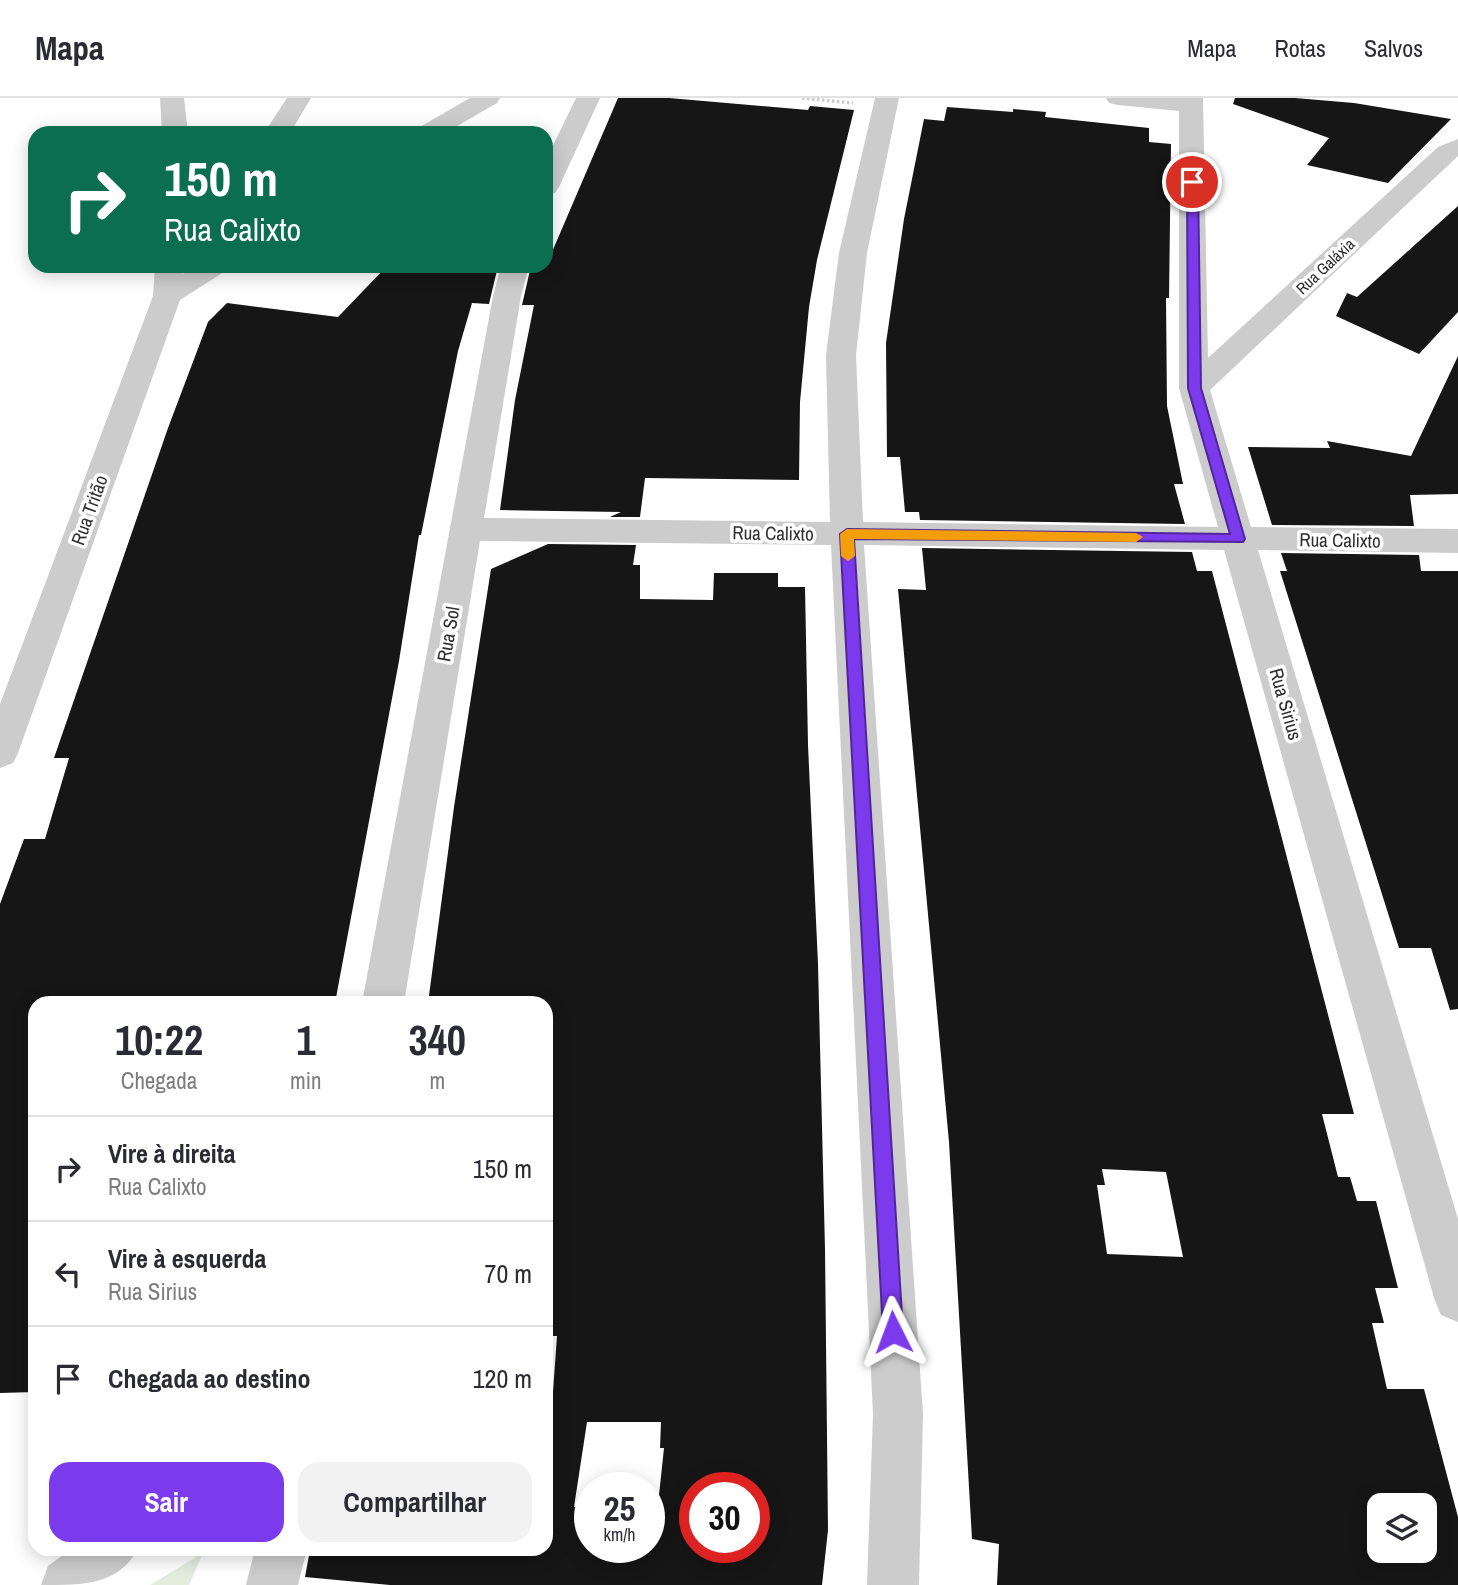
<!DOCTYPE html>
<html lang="pt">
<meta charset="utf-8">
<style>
:root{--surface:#fff;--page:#f2f2f3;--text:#2b2b33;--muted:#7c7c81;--line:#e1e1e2;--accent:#7c3aed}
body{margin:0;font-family:"Archivo Narrow",sans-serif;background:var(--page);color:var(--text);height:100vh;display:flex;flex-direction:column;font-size:26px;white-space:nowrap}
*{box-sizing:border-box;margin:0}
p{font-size:23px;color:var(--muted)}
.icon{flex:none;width:38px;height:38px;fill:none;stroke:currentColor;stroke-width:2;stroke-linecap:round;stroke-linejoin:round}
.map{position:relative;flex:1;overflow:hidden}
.panel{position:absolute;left:28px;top:898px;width:525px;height:560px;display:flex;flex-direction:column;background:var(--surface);border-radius:21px;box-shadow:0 4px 18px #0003}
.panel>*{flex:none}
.hud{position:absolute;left:28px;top:28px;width:525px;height:147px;border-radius:21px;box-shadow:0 4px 18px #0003;background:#0b6e4f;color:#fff;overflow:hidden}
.buttons{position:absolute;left:1367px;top:1395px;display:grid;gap:14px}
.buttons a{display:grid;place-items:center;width:70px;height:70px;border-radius:14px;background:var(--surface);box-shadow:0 4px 18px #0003;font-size:35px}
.speed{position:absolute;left:574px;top:1374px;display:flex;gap:14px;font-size:35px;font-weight:700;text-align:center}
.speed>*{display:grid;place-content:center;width:91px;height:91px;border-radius:50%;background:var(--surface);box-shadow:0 4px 18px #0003;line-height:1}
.speed small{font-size:18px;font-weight:400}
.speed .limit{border:10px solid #d22;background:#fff;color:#111}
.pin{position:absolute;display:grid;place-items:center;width:60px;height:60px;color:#fff;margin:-30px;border:4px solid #fff;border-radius:50%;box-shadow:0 2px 7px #0007}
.me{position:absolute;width:77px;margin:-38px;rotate:357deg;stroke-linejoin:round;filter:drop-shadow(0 0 5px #0008)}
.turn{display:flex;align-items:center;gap:24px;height:147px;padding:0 21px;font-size:32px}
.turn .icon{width:91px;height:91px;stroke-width:2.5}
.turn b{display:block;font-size:49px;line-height:60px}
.eta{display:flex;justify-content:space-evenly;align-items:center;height:119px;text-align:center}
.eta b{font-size:42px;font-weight:700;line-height:49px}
.action{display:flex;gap:14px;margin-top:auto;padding:14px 21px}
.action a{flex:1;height:80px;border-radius:21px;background:var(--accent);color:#fff;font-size:28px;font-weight:700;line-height:80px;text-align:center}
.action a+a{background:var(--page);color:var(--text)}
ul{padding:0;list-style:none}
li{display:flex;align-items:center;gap:21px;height:105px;padding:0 21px;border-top:2px solid var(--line)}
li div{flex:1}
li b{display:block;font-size:26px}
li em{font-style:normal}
header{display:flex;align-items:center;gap:42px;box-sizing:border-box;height:98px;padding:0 35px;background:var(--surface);border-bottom:2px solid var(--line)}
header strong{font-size:33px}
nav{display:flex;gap:38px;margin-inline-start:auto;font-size:24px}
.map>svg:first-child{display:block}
.green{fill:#e3ecdd}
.building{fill:#161616;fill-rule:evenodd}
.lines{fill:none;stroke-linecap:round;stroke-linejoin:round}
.path{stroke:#ccc;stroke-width:3.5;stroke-dasharray:2.5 2.5;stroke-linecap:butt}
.minor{fill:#ccc;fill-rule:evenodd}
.route{fill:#7c3aed;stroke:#51269a;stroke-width:2}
.slow{fill:#f59e0b}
.labels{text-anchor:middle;stroke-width:7;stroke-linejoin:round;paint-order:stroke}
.far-street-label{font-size:16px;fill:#2f2f2f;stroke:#fff}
.street-label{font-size:19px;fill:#2f2f2f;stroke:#fff}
</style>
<header>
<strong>Mapa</strong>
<nav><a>Mapa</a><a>Rotas</a><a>Salvos</a></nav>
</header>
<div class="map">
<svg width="1458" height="1487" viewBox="0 0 1458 1487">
<rect width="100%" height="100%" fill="#fff"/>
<!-- green -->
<path class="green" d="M203,1455L189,1487H150Z"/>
<!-- building -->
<path class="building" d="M618,0H669L808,12L810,8L854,12L817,162L809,209L800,304L799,382L645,380L640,419H610L621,414L500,412L515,302L534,207H522L531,168H546Z
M1235,0H1295L1354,5L1451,21L1388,85L1307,67L1329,40L1233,6Z
M947,9L1013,14V11L1046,14L1045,19L1149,30V44L1171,46L1169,200H1166L1167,308L1183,386H1174L1185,426L920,422L919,414H905L900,359H887L886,245L904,121L924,21L944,23Z
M1458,108V214L1419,256L1336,218L1347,195L1357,199Z
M387,168H498L489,206L472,205L458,253L421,437H419L399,563L335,905H35V1294L0,1295V806L24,741H45L69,660H54L168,330L208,224L227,205L338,219Z
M1458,258V396L1410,397L1414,428L1272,427L1248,349L1330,350L1327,343L1411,358Z
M548,446L636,447L633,467H640V501L713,502L714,475H778V489H805L808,647L818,866L825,1151L828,1432L822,1487H390L305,1479L310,1452L383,1455L384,1451H546V1322H551L557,1238H546V905H428L454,709L491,471ZM587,1324H661L660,1350H664L657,1416L649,1415V1449H590V1410L574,1409ZM695,1390H754V1449H695Z
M922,450L1192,454L1197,473H1212L1354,1016H1322L1338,1079H1350L1357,1103H1376L1398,1190H1375L1384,1225H1372L1387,1291H1424L1458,1419V1487H997L999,1446L972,1441L949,1044L898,491L926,492ZM1102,1071L1166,1074L1183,1159L1107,1156L1097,1087H1105ZM1379,1407H1424V1452H1379Z
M1281,455L1419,457L1421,473H1458V911L1450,912L1431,850H1399L1280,473H1287Z"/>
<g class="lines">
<!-- path -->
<path class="path" d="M802,0L853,5"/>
<!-- minor -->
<path class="minor" d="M160,0H184L188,35H162Z
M287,0H311L290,35H264Z
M470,0H500L497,5L445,35H414L418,30Z
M576,0H600L559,89L555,95L546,97V62Z
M875,0H899L867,155L856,257L863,424L1218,429L1179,290V13L1118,7L1109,5L1106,0H1203L1208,260L1438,49L1458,41V58L1210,292L1251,429L1458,431V455L1258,452L1458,1121V1224L1441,1217L1434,1200L1224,452L864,447L923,1316L919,1487H867L873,1316L831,447L480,443L404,905H362L493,198L501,168H529L521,198L484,420L830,424L826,257L839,155Z
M155,168H183L182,176L195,168H228L224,174L180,202L18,655L13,665L0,670V606L153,198Z
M71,1451H138C118,1487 85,1487 41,1487L48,1468Z
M255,1451H307L298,1487H246Z"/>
</g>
<!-- route -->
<path class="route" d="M1192,81L1198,84L1201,290L1245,441L1243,444L854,441L903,1234L900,1241L893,1244L886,1241L883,1234L840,436L847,431L1230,436L1188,290L1187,84Z"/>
<!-- slow -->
<path class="slow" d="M847,431L1136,435L1143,439L1136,444L854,441L855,458L848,463L841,458L840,436Z"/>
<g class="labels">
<!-- far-street labels -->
<g class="far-street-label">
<text transform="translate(1325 168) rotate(-43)" y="6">Rua Galáxia</text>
</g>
<!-- street labels -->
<g class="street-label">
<text transform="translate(89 412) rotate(-70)" y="7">Rua Tritão</text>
<text transform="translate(773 435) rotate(1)" y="7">Rua Calixto</text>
<text transform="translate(1340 442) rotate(1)" y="7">Rua Calixto</text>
<text transform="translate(448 536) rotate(-80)" y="7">Rua Sol</text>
<text transform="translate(1286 606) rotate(74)" y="7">Rua Sirius</text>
</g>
</g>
</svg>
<div class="buttons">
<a><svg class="icon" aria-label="layers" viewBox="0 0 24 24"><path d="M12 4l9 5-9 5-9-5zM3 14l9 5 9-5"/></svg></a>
</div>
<div class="speed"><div>25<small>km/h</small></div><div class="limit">30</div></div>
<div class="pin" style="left:1192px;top:84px;background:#d93025"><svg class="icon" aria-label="arrive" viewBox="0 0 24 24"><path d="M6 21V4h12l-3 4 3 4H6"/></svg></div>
<svg class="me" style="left:893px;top:1234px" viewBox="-20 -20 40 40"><path d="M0-17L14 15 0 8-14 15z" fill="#7c3aed" stroke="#fff" stroke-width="4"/></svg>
<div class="hud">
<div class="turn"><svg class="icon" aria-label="right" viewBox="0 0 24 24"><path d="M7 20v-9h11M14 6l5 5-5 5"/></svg><div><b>150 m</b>Rua Calixto</div></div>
</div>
<section class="panel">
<div class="eta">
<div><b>10:22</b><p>Chegada</p></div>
<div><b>1</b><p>min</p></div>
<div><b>340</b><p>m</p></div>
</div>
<ul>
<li><svg class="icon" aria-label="right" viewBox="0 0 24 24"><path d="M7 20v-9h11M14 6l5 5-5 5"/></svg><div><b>Vire à direita</b><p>Rua Calixto</p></div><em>150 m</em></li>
<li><svg class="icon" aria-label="left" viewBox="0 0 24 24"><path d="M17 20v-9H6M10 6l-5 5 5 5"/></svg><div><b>Vire à esquerda</b><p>Rua Sirius</p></div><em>70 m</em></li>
<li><svg class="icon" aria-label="arrive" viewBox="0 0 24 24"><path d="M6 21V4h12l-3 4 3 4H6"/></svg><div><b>Chegada ao destino</b></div><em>120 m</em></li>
</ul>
<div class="action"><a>Sair</a><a>Compartilhar</a></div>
</section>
</div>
